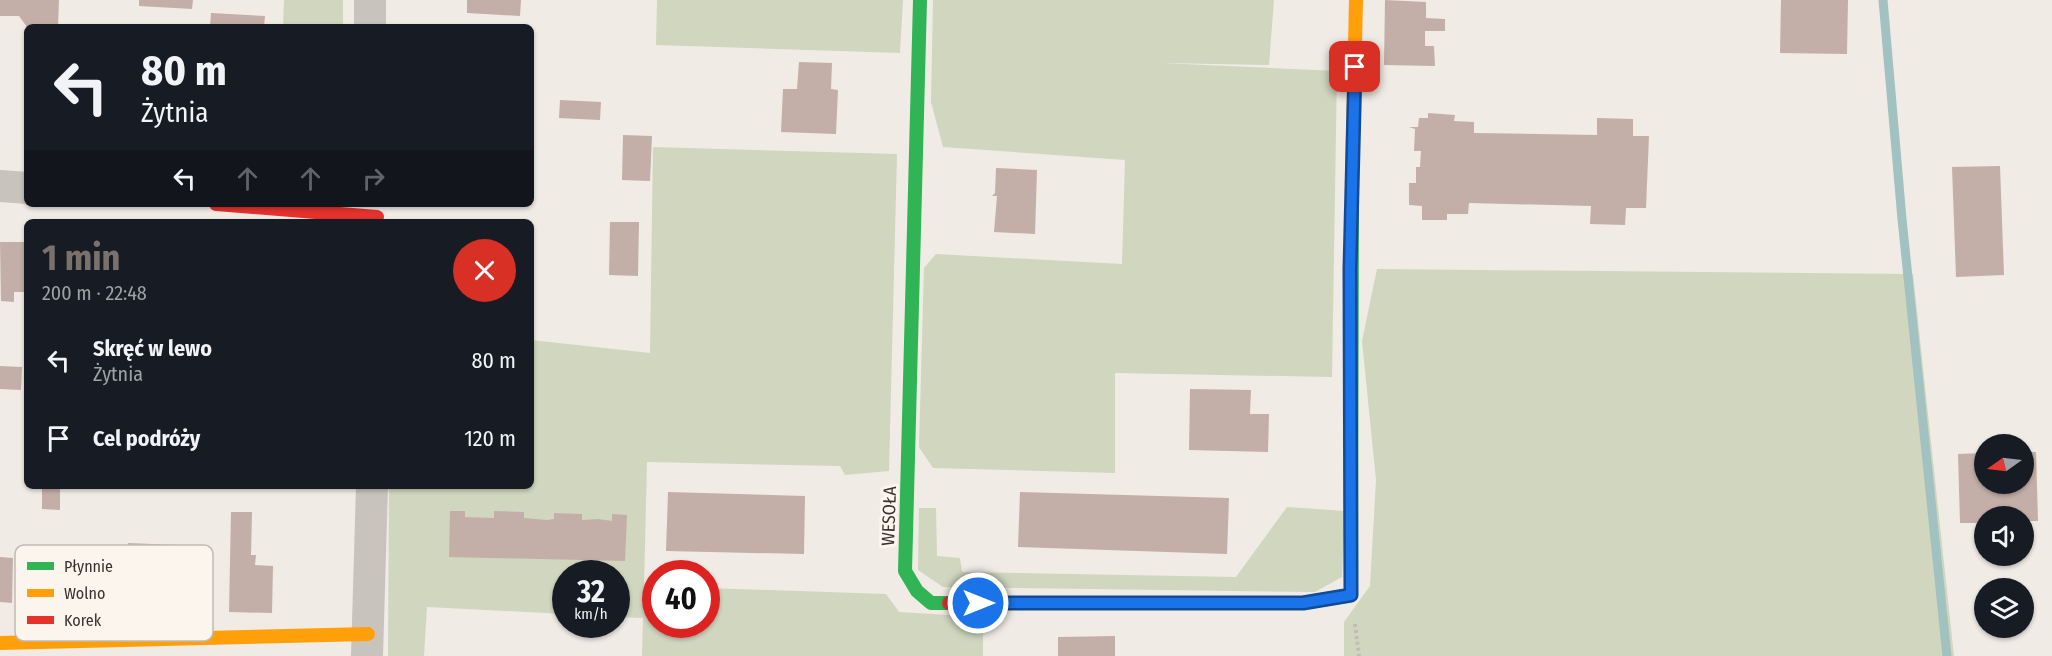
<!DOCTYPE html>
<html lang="pl">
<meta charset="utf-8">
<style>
:root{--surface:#171b24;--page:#20242c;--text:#f1f3f6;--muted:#9ea1a6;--accent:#7a716c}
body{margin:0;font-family:"Fira Sans Condensed",sans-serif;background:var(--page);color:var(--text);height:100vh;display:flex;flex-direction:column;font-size:22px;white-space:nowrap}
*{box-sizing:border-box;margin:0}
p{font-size:20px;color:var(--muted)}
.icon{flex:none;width:33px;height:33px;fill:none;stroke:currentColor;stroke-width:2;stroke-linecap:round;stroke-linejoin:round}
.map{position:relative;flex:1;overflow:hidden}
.side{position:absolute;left:24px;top:219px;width:510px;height:270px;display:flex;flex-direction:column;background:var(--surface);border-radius:9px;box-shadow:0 2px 4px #0004}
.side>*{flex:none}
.guide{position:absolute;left:24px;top:24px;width:510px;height:183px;border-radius:9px;box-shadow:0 2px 4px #0004;background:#171b24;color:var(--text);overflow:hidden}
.needle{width:39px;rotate:256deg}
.buttons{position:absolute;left:1974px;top:434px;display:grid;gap:12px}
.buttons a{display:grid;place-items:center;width:60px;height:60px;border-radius:50%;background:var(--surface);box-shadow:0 2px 4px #0004;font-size:30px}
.speed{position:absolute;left:552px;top:560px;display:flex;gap:12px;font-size:30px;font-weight:700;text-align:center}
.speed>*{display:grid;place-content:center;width:78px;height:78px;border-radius:50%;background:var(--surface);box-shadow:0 2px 4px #0004;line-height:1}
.speed small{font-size:15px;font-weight:400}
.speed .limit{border:9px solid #d22;background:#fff;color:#111}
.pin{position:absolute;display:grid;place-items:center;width:51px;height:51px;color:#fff;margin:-26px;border-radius:12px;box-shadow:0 3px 9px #0006}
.me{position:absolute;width:66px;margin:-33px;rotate:90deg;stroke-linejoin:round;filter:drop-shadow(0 0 4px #0008)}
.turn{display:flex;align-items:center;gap:21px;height:126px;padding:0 18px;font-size:27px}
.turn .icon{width:78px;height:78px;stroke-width:2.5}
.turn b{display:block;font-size:42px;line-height:51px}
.lanes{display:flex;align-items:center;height:57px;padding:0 18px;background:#0003;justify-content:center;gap:30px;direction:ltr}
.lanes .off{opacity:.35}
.round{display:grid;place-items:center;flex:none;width:63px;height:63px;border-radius:32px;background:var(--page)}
.summary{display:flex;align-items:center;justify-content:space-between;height:102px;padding:0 18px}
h1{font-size:36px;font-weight:700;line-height:45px;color:var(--accent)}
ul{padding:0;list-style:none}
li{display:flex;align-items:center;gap:18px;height:78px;padding:0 18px}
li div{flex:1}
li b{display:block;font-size:22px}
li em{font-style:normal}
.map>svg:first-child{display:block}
.green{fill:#d1d6bf}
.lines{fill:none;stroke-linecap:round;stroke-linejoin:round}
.stream{stroke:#a1c2c1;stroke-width:9}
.building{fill:#c3afa7}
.path{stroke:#c2bbb6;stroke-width:4;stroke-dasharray:3 3;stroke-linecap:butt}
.street{stroke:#c9c3be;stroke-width:32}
.fast{stroke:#30b455;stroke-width:14}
.slow{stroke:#ff9f0a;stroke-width:14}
.jam{stroke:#e5322d;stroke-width:14}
.route-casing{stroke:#114b97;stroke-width:15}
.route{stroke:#1a73e8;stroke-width:10}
.labels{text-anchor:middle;stroke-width:6;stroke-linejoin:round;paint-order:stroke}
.street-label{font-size:18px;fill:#3b302b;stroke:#fbf5ee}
.key{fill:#fbf5ee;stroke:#c1bab4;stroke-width:1.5}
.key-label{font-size:16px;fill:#3b302b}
</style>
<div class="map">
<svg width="2052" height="656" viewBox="0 0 2052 656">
<rect width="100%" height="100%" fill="#f0ebe5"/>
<!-- green -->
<path class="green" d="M284,0H343V27H283Z
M657,0H903L900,53L656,45Z
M933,0H1274L1269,65L1161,63L1337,71L1332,377L1115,373V473L933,468L919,447L924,268L936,254L1122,264L1125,160L943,147L931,102Z
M653,147L897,154L889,471L845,475L840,466L647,462L644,586L655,587L656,624H706L707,588L886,594L899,612L983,617V656H642L643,618L617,617L616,573H566L565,614L427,607L424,656H388L389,486H531V340L650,353Z
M1377,269L1913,274L1954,656H1344V622L1370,586L1376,480L1362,341Z
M1287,507L1345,511L1342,577L1315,592L943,587L918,570L919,508H936L937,556L960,558L962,572L1236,577Z"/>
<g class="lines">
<!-- stream -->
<path class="stream" d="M1883,0L1902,219L1947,656"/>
</g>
<!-- building -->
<path class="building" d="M0,0H59L58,27H27L19,16H0Z
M139,0H193L192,9L139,6Z
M467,0H521L520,16L467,13Z
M1385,0L1426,2V18L1445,19V31H1425V46H1434L1435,66L1384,65Z
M1781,0H1848L1847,54L1780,53Z
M211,13L265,16L264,27H210Z
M799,62L832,63L831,89L838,90L836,134L781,132L783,89H797Z
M560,100L601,102L600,120L559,118Z
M1428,113L1455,115L1454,121L1474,122V133L1597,135V118L1633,119V136H1649L1646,208H1626L1625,225L1590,224L1591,206L1469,203L1468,214H1447V220H1422V206L1409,205V183H1416V167H1420L1421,151H1414L1415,129L1409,127H1418L1419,118H1428Z
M623,135L652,136L650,181L622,180Z
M2000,166L2004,275L1956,277L1952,167Z
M996,168L1037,170L1035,234L994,232L997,196H992L995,193Z
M610,222H639L638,276L609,275Z
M0,242H27V292H14V302L1,301Z
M0,366L22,367L21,390L0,389Z
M1190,389L1251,390L1250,414H1269L1268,452L1189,450Z
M2024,452H2036L2038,521H2024V516H1984V523H1960L1958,454L1984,453V483H2024Z
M42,486H60V510L42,509Z
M668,492L805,496L804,554L666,551Z
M1020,492L1229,498L1227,554L1018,547Z
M450,511H465V517L494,518V511L524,512V518L547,520L554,519V513L582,514V520L598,519L612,521V514L627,515L625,561L449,557Z
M231,512H252L251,555H256L255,565L273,566L272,613L229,612Z
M128,543L176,545L175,590L127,588Z
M0,557L13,558L12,603L0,602Z
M1115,636V656H1058V637Z"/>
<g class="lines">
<!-- path -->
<path class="path" d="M1355,624L1359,656"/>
<!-- street -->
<path class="street" d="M370,27V0
M0,186L27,188
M367,656L372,486"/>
<!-- fast -->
<path class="fast" d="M920,0L905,571L917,591L931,603H949
M1095,603H1303L1351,595L1352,183"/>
<!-- slow -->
<path class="slow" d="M1352,183L1356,0
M0,643L368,634"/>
<!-- jam -->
<path class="jam" d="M216,204L377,217
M949,603H1095"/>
</g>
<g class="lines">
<!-- route casing -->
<g class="route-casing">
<path id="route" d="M978,603H1303L1351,595L1350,269L1355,67"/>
</g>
<!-- route -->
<use href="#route" class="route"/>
</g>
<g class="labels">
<!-- street labels -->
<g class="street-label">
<text transform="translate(889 516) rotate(-88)" y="6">WESOŁA</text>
</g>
</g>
<!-- legend -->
<rect x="15" y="545" width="198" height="96" rx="9" class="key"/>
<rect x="27" y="562" width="27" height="8" fill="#30b455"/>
<rect x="27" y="589" width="27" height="8" fill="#ff9f0a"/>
<rect x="27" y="616" width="27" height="8" fill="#e5322d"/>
<g class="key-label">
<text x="64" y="572">Płynnie</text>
<text x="64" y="599">Wolno</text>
<text x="64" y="626">Korek</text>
</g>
</svg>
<div class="buttons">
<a><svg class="needle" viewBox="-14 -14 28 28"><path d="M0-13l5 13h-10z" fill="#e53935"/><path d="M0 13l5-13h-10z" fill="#9ea1a6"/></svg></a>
<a><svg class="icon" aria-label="sound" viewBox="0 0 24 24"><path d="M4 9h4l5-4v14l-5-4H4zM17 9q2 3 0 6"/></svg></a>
<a><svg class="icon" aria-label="layers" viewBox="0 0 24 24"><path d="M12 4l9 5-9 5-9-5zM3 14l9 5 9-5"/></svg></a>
</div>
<div class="speed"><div>32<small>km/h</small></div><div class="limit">40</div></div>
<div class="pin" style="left:1355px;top:67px;background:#d93025"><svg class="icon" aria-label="arrive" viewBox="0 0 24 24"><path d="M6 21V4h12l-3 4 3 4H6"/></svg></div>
<svg class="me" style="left:978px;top:603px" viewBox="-20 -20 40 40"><circle r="17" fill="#1a73e8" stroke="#fff" stroke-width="3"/><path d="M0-11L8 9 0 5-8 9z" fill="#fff"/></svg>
<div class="guide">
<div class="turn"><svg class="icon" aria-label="left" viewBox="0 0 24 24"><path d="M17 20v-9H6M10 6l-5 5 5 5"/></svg><div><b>80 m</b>Żytnia</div></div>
<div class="lanes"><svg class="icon" aria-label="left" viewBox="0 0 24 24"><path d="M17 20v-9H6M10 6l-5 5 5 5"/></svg><svg class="icon off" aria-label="ahead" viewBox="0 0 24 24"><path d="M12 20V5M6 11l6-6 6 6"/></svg><svg class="icon off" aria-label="ahead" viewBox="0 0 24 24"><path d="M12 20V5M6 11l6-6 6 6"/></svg><svg class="icon off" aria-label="right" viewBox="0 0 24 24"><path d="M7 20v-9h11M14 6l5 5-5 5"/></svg></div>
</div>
<section class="side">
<div class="summary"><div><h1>1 min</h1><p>200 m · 22:48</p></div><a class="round" style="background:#d93025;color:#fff"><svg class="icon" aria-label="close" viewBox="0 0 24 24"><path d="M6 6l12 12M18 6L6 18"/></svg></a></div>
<ul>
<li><svg class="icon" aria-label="left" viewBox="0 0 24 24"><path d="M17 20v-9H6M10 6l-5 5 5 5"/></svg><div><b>Skręć w lewo</b><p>Żytnia</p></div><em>80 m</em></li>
<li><svg class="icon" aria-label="arrive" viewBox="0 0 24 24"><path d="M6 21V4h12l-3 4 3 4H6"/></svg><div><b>Cel podróży</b></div><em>120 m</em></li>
</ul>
</section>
</div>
